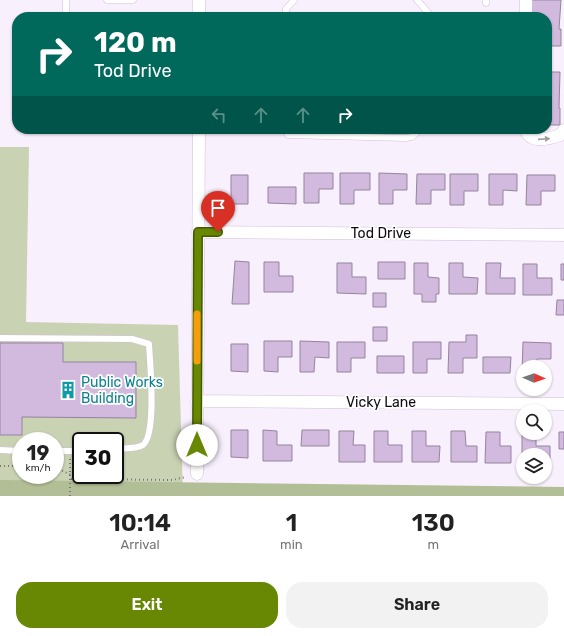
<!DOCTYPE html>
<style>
:root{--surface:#fff;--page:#f2f2f2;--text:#222;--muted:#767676;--accent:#688803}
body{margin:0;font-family:Rubik,sans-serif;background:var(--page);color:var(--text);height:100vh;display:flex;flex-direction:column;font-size:15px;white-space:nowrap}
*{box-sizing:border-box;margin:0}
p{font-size:13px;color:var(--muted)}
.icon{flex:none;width:22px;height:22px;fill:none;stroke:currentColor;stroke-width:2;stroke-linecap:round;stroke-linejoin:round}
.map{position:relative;height:496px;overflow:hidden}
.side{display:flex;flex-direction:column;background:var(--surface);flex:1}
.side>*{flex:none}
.hud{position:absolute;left:12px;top:12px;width:540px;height:122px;border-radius:16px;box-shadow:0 1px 3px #0004;background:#00695c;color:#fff;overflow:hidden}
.needle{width:26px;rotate:92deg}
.buttons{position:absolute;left:516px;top:360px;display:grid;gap:8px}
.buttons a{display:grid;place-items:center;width:36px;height:36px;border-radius:50%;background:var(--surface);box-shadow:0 1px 3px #0004;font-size:20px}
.speed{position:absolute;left:12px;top:432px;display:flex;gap:8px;font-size:20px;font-weight:700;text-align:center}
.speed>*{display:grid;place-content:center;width:52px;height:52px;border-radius:50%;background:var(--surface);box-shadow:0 1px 3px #0004;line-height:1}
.speed small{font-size:10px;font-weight:400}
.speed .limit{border:2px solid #111;border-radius:6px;background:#fff;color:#111}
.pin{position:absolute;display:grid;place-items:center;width:34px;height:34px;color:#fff;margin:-41px -17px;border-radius:50% 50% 50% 0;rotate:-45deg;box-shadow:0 0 4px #0007}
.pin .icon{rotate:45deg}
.me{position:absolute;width:44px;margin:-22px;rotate:0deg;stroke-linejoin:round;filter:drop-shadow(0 0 3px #0008)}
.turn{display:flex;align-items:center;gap:14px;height:84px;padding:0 16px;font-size:18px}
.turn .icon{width:52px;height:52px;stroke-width:2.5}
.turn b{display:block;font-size:28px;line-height:34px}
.lanes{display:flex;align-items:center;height:38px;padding:0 16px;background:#0003;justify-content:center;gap:20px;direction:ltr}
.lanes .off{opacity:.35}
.eta{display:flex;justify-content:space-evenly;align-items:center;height:68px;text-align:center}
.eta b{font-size:24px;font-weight:600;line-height:28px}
.cta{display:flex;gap:8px;margin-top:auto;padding:8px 16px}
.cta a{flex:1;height:46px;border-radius:16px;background:var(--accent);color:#fff;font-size:16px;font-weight:600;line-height:46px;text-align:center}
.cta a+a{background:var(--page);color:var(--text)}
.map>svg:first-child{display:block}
.green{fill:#c9d2b3;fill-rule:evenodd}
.forest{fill:#b2be96}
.building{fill:#d2badf;stroke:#94839e}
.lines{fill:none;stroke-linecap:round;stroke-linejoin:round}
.service-casing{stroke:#d1bedb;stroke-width:7}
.minor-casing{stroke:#d1bedb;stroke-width:13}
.path{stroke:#7c7580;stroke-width:2;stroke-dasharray:1 3;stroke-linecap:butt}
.service{stroke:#fff;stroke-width:6}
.minor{stroke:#fff;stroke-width:12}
.oneway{fill:#9f9da1}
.route-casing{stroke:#445802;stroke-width:10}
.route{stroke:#688803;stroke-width:7}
.slow{stroke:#f59e0b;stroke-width:7}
.labels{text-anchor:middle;stroke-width:3.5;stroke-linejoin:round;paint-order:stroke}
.street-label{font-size:14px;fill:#100a13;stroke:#fff}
.culture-label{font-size:14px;fill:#0d838f;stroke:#fff;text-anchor:start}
</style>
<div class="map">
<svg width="564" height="496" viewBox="0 0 564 496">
<rect width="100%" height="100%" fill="#f8f0fc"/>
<!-- green -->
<path class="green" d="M0,147H29L26,322L178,325L183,496H0ZM21,441H55V475H21ZM81,441H115V475H81Z"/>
<!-- forest -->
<path class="forest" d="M0,480L564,487V496H0Z"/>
<!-- building -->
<path class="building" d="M531,0H561L559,29H561V46H547V17H532Z
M547,72H560L559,108H560V125H547Z
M304,173H333V189H319V203H304Z
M340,173H370V190H354V204H340Z
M379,173L407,174V190H393V204H379Z
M417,174H445V190H431V204H416Z
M450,174H478V191H464V205H450Z
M489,174H517V191L503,190V205H489Z
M231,175H248V204H231Z
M527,175H555V191H541V205H526Z
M268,187H296V204L268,203Z
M235,261L249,262V304H232Z
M264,262H279V276H293V292H264Z
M378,262H405V279H378Z
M337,263H352V277H366V294L337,293Z
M414,263H428V277L439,278V294H436V302H422V294H414Z
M449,263H463V277L478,278L477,294H449Z
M486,263H501L500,278H515V294H486Z
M523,264H537V278H552V295H523Z
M561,264H564V280H561Z
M373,293H386V307H373Z
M557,300H564V315H556Z
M373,327H387V341H373Z
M466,335H477V358H463V373H448L449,342H466Z
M264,341H292V357H278V372L264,371Z
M300,341L329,342V358L315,357L314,372H300Z
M337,342H365V358H351V372H337Z
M413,342H441V359H427V373H413Z
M523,342L551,343V359H537V367H523L522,373Z
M0,343H63V362H136V418L22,417V435H0Z
M231,344H248V372L231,371Z
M377,356H404V373H377Z
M483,357H511L510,373H483Z
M231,430H248V458L231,457Z
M263,430L277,431V445H292V461H263Z
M302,430H329V446H301Z
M339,431H354L353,445H365V462H339Z
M374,431H388V445H402V462H374Z
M412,431H426V446H440L439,462H412Z
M451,431H465L466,446H477V462H451Z
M486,432H500V446H511V463H485Z
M522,432L536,433V446H550V463H545V455H523L522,463Z
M559,432H564V449H559Z"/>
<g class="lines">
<!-- service casing -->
<g class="service-casing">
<path id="service" d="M66,0V17
M107,0H133
M417,0L432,17
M486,0V3
M286,17V9L294,0
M284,129L288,135L406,138L412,137L421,129
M0,338L132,339L149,344C150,363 157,434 143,445C137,449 123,448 115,449
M0,450L21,451
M55,451H81"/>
</g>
<!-- minor casing -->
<g class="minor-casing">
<path id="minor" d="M199,17V0
M526,17V0
M526,129C529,144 549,139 560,135L564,130
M198,232L564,235
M197,401L564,404
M197,474L199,129"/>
</g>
<!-- path -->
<path class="path" d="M70,459V496
M0,466H21
M55,467L71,475
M71,479L172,480L186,477"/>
<!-- service -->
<use href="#service" class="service"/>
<!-- minor -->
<use href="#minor" class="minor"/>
</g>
<!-- one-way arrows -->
<defs><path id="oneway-solid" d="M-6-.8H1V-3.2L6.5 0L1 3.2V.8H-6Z"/></defs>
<use class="oneway" href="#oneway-solid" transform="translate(544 139) rotate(-4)"/>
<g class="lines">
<!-- route casing -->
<g class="route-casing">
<path id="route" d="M197,445L198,232H218"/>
</g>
<!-- route -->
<use href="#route" class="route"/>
<!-- slow -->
<path class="slow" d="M197,361V314"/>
</g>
<!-- icons -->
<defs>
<g id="building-bare" transform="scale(1.38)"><path d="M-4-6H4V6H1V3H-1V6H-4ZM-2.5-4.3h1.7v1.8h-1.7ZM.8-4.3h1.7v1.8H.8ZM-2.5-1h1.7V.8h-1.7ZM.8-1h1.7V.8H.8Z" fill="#0f9aa8" stroke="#fff" stroke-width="2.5" paint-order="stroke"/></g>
</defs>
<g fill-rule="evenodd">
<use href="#building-bare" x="68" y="390"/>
</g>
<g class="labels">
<!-- street labels -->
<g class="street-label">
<text x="381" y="238">Tod Drive</text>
<text x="381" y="407">Vicky Lane</text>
</g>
<!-- culture labels -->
<g class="culture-label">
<text x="81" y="387">Public Works<tspan x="81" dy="16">Building</tspan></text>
</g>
</g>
</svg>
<div class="buttons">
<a><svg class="needle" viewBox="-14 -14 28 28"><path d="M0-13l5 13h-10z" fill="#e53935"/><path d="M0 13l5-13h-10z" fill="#767676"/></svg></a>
<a><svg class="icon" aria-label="search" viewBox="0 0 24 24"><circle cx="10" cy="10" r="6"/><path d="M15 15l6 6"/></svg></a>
<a><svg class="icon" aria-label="layers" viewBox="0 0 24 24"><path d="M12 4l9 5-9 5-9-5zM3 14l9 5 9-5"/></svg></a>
</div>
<div class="speed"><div>19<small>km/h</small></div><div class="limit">30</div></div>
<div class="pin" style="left:218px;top:232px;background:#d93025"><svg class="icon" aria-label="arrive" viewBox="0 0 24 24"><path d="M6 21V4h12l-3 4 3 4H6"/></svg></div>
<svg class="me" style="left:197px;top:445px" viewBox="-20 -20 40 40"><circle r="19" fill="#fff"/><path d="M0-13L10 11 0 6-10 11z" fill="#688803"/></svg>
<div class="hud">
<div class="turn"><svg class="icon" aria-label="right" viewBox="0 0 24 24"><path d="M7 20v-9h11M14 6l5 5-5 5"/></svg><div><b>120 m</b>Tod Drive</div></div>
<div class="lanes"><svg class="icon off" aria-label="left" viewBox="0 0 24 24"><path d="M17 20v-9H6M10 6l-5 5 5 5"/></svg><svg class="icon off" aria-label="ahead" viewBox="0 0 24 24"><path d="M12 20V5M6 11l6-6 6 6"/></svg><svg class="icon off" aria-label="ahead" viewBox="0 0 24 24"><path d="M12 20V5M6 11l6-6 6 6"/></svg><svg class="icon" aria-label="right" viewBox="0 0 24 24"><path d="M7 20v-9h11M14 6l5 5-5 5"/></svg></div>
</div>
</div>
<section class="side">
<div class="eta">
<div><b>10:14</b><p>Arrival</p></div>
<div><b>1</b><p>min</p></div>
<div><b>130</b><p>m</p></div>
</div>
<div class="cta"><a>Exit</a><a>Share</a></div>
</section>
